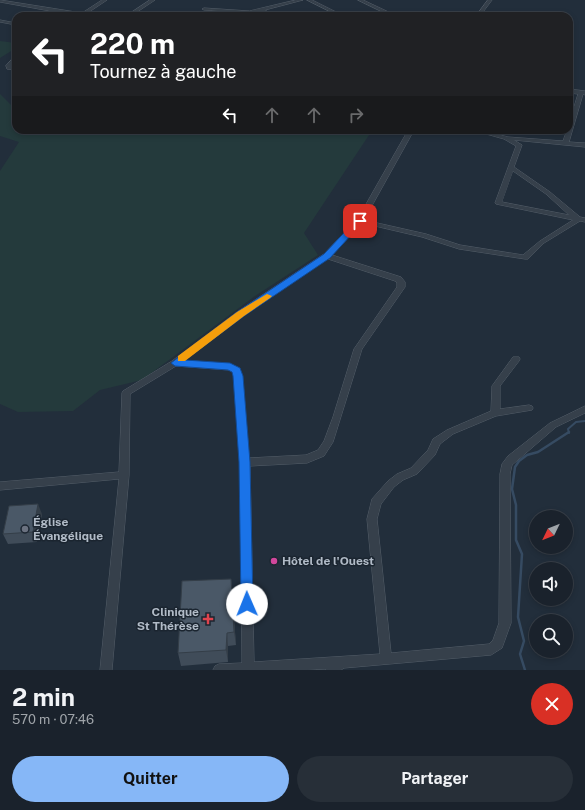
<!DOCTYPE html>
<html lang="fr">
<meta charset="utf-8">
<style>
:root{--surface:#1a222c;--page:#272f38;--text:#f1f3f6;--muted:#9fa4a9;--line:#383f48;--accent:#86b7f7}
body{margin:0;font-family:"Public Sans",sans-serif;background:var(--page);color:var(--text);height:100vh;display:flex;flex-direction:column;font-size:15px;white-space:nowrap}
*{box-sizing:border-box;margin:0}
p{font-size:13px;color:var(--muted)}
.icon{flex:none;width:22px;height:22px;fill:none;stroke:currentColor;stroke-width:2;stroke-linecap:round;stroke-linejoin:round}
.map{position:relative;height:670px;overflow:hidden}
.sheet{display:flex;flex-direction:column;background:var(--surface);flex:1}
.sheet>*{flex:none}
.banner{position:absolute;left:12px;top:12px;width:561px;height:122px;border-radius:12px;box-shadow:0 2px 6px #0003,0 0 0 1px var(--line);background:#202124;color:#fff;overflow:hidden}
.needle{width:26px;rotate:227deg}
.buttons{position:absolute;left:529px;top:510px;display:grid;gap:8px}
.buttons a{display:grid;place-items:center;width:44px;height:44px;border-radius:50%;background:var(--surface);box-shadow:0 2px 6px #0003,0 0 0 1px var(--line);font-size:20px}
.pin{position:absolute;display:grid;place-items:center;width:34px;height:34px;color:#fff;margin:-17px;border-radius:8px;box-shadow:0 2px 6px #0006}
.me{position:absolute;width:44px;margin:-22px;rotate:359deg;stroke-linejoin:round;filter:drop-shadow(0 0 3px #0008)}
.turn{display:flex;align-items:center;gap:14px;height:84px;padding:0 12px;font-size:18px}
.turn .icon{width:52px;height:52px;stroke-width:2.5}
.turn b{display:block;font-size:28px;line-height:34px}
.lanes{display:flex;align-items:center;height:38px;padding:0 12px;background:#0003;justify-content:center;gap:20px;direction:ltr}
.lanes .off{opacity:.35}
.round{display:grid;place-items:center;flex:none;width:42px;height:42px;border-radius:21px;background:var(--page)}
.head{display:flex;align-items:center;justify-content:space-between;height:68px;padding:0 12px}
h1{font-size:24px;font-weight:700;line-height:30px}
.cta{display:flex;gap:8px;margin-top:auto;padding:8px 12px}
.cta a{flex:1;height:46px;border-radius:24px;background:var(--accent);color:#111;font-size:16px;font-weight:700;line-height:46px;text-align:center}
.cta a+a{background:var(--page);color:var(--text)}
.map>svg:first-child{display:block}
.green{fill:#243a3c}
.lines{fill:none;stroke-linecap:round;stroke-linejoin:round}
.stream-far1{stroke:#364b62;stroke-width:2}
.stream{stroke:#364b62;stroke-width:2.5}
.street-casing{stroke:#545e69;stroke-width:1}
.street{fill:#36404b;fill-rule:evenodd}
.wall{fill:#404c59}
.shaded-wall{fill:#343e48}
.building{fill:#4a5867;stroke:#343e48}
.route{fill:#1a73e8;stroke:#114b97}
.slow{fill:#f59e0b}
.worship-dot{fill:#6b7280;stroke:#1b2530;stroke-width:1.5}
.hotel-dot{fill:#d1479c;stroke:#1b2530;stroke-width:1.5}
.health-dot{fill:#e0444e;stroke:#1b2530;stroke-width:1.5}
.labels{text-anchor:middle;stroke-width:3;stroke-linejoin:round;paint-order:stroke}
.near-poi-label{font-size:12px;font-weight:bold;fill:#b1bbc7;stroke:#1b2530;text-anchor:start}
</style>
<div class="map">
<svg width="585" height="670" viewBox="0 0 585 670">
<rect width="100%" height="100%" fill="#222e3b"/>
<!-- green -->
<path class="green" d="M0,41L16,43V48L0,58Z
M0,94L16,110V130H370L371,132L304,233L318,255L255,296L142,380L100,390L73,411L18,412L0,404V171L19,142L0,136Z"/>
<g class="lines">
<!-- stream-far1 -->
<path class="stream-far1" d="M569,433L568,429L576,422L585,421"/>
<!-- stream -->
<path class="stream" d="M525,670L520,654L524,641L518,617L522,554L516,540V505L512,489L515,467L519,461L527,455L538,452L569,432"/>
<!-- street casing -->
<g class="street-casing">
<path id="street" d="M0,0L82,13L102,0H107L86,14L93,16H78L0,2Z
M150,0H155L131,16H126Z
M296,0H303L265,10L274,16H269L260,11L249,13L204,10L202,9L204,8L249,11Z
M307,0H312L344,16H339Z
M358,0H363L397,16H391Z
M488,0H492L480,16H476Z
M434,13L436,14V15L428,16Z
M0,20L16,23V25L0,22Z
M14,57H16V61L11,66L16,68V70L7,69L6,66Z
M569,89L585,91V95L583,94L569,142L585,143V147L514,140L522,145L514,167L550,192L580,217L585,218V222L580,221L544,243L528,259H525L459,249L422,237L362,223L332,255L401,277L405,282V287L362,349L333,442L324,456L307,463L250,466L254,662L380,654L367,519L372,499L388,481L397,474L411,468L428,450L433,439L447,430L491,411L492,386L513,357H519L520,359L519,361L500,386V409L529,405L532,406L533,408L532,410L496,416L453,434L440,444L435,455L417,474L403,480L394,487L381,504L377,519L391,653L489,644L493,640L499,623L500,474L502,464L508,456L550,423L585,406V413L556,427L512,465L510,474L511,623L502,648L491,655L344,668L341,670H325L326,669L307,670H213L215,666L219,664L242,663L240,462L234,375L233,372L229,370L176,366L130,394L129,475L112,670H100L119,479L0,490V482L119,472L122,393L123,391L172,361L237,312L324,254L357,220L407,132L404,130H456C445,137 426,133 413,132L364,220L426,234L460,245L523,255L540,241L573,220L496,204L495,203L516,146L504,139L472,130L488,132V130H494L493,133L508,137L563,141L567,130H569V123L578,94L569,93ZM513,171L546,194L569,215L502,202ZM328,259L395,281L397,283V287L354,349L333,417L324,441L318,450L306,455L249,458L242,375L239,368L230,364L184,361L243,316Z"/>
</g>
<!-- street -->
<use href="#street" class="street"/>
</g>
<!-- wall -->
<path class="wall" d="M42,514L37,542L8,544L3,534Z
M231,579L236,645L228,646V662L181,666L178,653Z"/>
<!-- shaded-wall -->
<path class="shaded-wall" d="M38,504L42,514L37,542L33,532Z
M231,579L232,591L236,645L234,632Z
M227,633L228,646V662L226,650Z"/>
<!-- building -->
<path class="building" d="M38,504L33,532L3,534L9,506Z
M231,579L234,632L227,633L226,650L178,653L182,581Z"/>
<!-- route -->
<path class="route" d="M357,219L364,221L330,258L244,316L185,360L230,363L240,368L243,376L250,462L253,604L251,608L247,610L242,608L241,604L239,462L233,376L232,372L228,370L175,366L171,363L237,312L324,254Z"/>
<!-- slow -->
<path class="slow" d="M267,294L272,296L270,298L244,316L185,361H178V356L237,312Z"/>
<!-- markers -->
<circle class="worship-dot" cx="25" cy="529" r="4"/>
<circle class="hotel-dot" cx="274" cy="561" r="4"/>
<path class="health-dot" d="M206 613h4v4h4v4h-4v4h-4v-4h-4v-4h4z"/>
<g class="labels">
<!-- near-poi labels -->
<g class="near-poi-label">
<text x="33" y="526">Église<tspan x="33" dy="14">Évangélique</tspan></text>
<text x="282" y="565">Hôtel de l'Ouest</text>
<text x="199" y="616" text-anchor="end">Clinique<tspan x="199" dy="14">St Thérèse</tspan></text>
</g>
</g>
</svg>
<div class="buttons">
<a><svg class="needle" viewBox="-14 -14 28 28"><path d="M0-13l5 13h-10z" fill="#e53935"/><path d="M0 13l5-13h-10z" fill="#9fa4a9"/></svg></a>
<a><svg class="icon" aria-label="sound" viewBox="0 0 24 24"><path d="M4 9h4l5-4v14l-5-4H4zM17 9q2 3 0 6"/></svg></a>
<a><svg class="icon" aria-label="search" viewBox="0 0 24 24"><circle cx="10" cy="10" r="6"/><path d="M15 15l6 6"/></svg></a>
</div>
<div class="pin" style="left:360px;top:221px;background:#d93025"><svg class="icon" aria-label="arrive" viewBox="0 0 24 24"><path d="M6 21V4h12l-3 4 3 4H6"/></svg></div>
<svg class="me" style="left:247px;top:604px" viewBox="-20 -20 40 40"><circle r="19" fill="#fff"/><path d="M0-13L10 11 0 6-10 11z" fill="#1a73e8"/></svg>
<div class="banner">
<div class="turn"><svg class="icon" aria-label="left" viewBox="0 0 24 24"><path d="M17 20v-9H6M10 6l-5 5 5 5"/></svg><div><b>220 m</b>Tournez à gauche</div></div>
<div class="lanes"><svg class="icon" aria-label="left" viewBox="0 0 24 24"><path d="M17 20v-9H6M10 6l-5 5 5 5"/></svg><svg class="icon off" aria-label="ahead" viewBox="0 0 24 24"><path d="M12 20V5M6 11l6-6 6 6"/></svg><svg class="icon off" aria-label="ahead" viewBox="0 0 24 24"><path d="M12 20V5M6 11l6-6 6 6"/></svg><svg class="icon off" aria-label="right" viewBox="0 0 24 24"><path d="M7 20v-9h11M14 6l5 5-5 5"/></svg></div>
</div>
</div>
<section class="sheet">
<div class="head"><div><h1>2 min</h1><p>570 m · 07:46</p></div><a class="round" style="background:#d93025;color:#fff"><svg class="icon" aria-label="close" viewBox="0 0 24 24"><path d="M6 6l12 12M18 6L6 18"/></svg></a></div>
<div class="cta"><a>Quitter</a><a>Partager</a></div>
</section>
